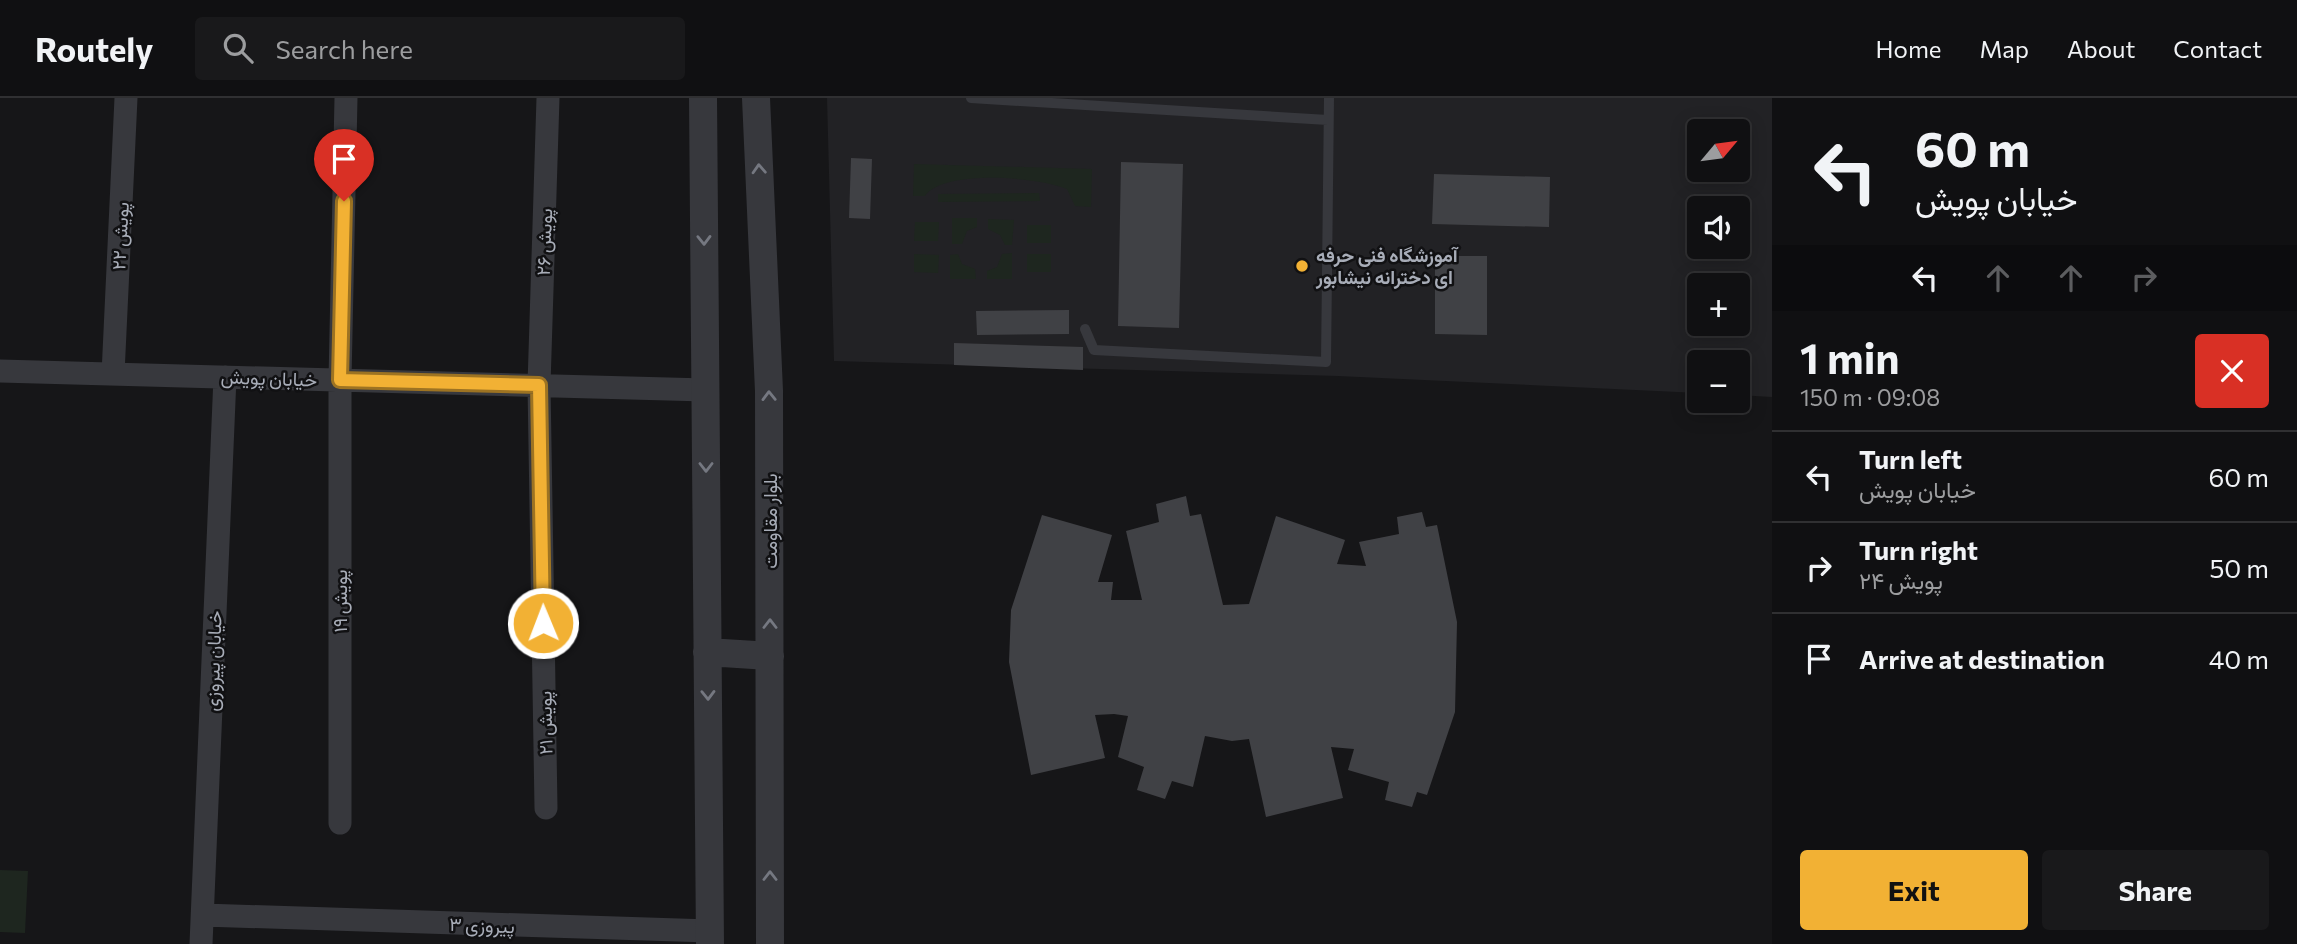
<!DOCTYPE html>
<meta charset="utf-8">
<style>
:root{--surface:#101012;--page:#19191b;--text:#f1f3f6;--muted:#9c9d9f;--line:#303032;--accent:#f2b134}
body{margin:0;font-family:Commissioner,Vazirmatn,sans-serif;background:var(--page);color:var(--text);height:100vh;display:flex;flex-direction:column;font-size:26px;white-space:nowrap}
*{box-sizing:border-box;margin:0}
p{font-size:23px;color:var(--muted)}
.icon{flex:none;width:38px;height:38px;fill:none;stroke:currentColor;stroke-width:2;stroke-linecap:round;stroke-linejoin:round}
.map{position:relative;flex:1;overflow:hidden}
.drawer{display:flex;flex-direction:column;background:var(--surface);width:525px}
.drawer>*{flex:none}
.guide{background:#101012;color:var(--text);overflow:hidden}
.needle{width:46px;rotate:61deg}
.fabs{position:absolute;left:1687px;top:21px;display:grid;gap:14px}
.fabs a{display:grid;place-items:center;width:63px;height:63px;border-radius:7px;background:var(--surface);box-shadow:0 4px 18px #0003,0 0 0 2px var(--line);font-size:35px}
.pin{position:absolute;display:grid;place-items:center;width:60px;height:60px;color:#fff;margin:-72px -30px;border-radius:50% 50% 50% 0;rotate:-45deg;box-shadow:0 0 7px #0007}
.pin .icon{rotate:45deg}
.me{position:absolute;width:77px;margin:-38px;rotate:359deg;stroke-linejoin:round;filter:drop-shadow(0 0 5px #0008)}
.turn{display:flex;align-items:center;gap:24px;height:147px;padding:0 28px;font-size:32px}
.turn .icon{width:91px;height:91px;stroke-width:2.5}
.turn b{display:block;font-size:49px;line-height:60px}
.lanes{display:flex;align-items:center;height:66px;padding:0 28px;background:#0003;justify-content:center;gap:35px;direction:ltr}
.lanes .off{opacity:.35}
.round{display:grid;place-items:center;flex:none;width:74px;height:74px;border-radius:7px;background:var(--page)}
.head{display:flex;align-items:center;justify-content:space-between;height:119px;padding:0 28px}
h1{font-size:42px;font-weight:700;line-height:52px}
.primary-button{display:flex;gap:14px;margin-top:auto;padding:14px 28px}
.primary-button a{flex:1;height:80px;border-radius:7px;background:var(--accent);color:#111;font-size:28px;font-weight:700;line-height:80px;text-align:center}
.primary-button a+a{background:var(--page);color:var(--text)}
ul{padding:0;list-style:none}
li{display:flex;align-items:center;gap:21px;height:91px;padding:0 28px;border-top:2px solid var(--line)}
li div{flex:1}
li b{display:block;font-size:26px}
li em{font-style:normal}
header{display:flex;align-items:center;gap:42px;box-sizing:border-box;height:98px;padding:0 35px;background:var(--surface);border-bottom:2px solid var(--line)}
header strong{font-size:33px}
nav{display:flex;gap:38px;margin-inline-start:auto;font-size:24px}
.search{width:490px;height:63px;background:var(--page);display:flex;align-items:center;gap:18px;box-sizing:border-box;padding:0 24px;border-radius:7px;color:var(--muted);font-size:26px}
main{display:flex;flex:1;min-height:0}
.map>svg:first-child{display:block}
.built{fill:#222225;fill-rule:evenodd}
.green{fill:#1e261f}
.building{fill:#404145}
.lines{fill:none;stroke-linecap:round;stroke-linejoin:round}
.service{stroke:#37383d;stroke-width:10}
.minor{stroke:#37383d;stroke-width:23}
.tertiary{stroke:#37383d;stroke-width:28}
.oneway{stroke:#757881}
.route-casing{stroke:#9d7322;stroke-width:18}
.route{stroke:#f2b134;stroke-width:12}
.poi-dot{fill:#f2b134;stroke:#111113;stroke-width:2.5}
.labels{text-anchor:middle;stroke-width:5;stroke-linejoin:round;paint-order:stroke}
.street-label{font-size:19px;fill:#a8adb8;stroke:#111113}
.poi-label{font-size:19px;font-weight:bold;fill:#a8adb8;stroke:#111113;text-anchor:start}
</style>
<header>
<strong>Routely</strong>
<div class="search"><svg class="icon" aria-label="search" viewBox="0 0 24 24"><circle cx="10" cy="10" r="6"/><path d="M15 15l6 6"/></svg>Search here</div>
<nav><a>Home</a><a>Map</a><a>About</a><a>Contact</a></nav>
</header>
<main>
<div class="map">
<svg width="1772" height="846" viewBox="0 0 1772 846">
<rect width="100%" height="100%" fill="#161618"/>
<!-- built -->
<path class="built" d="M827,0H1772V299L1738,297V264H1699V295L1338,278L834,263ZM1699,33H1738V72H1699ZM1699,110H1738V149H1699ZM1699,187H1738V226H1699Z"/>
<!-- green -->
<path class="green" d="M914,66L1092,71L1091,109L1075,108L1067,91C1040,79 944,71 925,98H913Z
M1039,95L1040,103L938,104V96Z
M952,120H977V129L967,133L962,146H952Z
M988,121L1014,122L1012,147H1005L1000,137L988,131Z
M915,124H939L938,143H914Z
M1027,127H1051V145H1027Z
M1012,155V181H987V173L997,169L1002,156Z
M914,156L939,157L938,175L914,174Z
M958,156L962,166L975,171L976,181H950V157Z
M1027,156H1051V174H1027Z
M0,772L28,773L25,835L0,834Z"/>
<!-- building -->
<path class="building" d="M851,60L872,61L870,121L849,120Z
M1121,64L1183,66L1179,230L1118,228Z
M1434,76L1550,79L1549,129L1432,126Z
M1435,158H1487V237L1435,236Z
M1069,212V236L977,237L976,213Z
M954,245L1083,249V272L954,267Z
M1186,398L1190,418L1201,416L1223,507L1249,506L1276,418L1345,442L1337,466L1366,468L1359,444L1399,436L1397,419L1422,414L1426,429L1437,427L1457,524L1455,614L1427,697L1417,694L1412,709L1385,702L1389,684L1348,672L1354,651L1331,649L1343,700L1266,719L1249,641L1232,643L1205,638L1193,689L1172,683L1165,701L1137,692L1144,669L1118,659L1128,618L1114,616L1095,617L1105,660L1031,677L1009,564L1011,512L1042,417L1112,437L1098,484H1113L1111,502H1142L1126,433L1159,424L1156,406Z"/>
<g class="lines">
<!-- service -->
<path class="service" d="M971,0L1328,22
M1085,231L1094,252L1326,264L1329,0"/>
<!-- minor -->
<path class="minor" d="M0,273L706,292
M113,276L126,0
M546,710L539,287L548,0
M340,725V282L346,0
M203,817L710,833
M201,846L225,279"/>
<!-- tertiary -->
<path class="tertiary" d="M703,0L710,846
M756,0L769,293L770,846
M707,554L770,558"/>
</g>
<!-- one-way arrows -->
<defs><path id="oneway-chevron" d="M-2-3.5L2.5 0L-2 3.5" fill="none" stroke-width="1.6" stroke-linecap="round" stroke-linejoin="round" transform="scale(1.75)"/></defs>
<g class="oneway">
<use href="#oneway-chevron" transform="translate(759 71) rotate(-93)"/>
<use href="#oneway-chevron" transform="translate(704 142) rotate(89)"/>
<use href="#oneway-chevron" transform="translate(769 298) rotate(-91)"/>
<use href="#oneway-chevron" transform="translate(706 369) rotate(90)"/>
<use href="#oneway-chevron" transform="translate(770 526) rotate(-90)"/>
<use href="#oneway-chevron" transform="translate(708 597) rotate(89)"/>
<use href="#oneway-chevron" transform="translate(770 778) rotate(-90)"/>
</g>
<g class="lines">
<!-- route casing -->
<g class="route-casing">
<path id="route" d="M344,103L340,282L539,287L543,525"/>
</g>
<!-- route -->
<use href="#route" class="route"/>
</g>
<!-- markers -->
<circle class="poi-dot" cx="1302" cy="168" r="7"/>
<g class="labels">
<!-- street labels -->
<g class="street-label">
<text transform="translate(120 138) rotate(-87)" y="7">پویش ۲۲</text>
<text transform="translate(544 144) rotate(-88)" y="7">پویش ۲۶</text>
<text transform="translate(269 280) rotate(2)" y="7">خیابان پویش</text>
<text transform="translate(770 423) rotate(-90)" y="7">بلوار مقاومت</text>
<text transform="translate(340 503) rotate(-90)" y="7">پویش ۱۹</text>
<text transform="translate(213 563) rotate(-88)" y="7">خیابان پیروزی</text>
<text transform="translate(545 625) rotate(-91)" y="7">پویش ۲۱</text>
<text transform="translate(482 827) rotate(2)" y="7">پیروزی ۳</text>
</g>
<!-- poi labels -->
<g class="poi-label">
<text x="1316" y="164">آموزشگاه فنی حرفه<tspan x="1316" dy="22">ای دخترانه نیشابور</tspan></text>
</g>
</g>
</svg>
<div class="fabs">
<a><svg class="needle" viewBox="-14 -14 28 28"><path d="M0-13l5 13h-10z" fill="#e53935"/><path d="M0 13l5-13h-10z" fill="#9c9d9f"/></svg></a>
<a><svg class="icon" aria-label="sound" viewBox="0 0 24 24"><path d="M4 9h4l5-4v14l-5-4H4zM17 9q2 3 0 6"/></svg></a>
<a>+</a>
<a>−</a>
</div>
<div class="pin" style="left:344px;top:103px;background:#d93025"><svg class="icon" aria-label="arrive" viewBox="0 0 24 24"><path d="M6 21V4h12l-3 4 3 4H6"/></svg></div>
<svg class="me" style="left:543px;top:525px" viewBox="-20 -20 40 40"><circle r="17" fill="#f2b134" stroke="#fff" stroke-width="3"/><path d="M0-11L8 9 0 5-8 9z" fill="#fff"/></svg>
</div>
<section class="drawer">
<div class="guide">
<div class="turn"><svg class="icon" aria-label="left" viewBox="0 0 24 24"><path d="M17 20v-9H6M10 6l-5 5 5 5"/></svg><div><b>60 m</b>خیابان پویش</div></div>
<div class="lanes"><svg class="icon" aria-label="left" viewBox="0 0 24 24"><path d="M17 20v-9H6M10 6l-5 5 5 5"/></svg><svg class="icon off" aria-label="ahead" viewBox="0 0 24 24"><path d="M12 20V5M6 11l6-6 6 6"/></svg><svg class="icon off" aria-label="ahead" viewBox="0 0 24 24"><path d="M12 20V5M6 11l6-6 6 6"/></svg><svg class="icon off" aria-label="right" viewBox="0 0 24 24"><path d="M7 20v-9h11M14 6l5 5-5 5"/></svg></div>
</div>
<div class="head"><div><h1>1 min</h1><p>150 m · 09:08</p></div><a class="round" style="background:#d93025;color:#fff"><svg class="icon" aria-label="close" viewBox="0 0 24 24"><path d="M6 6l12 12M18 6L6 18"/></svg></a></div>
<ul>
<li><svg class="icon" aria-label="left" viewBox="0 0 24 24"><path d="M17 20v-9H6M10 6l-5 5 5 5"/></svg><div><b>Turn left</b><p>خیابان پویش</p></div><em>60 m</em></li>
<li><svg class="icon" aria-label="right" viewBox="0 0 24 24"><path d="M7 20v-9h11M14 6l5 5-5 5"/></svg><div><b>Turn right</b><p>پویش ۲۴</p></div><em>50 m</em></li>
<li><svg class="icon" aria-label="arrive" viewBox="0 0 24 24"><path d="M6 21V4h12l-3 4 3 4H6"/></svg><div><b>Arrive at destination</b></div><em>40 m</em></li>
</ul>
<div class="primary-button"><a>Exit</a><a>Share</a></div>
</section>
</main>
